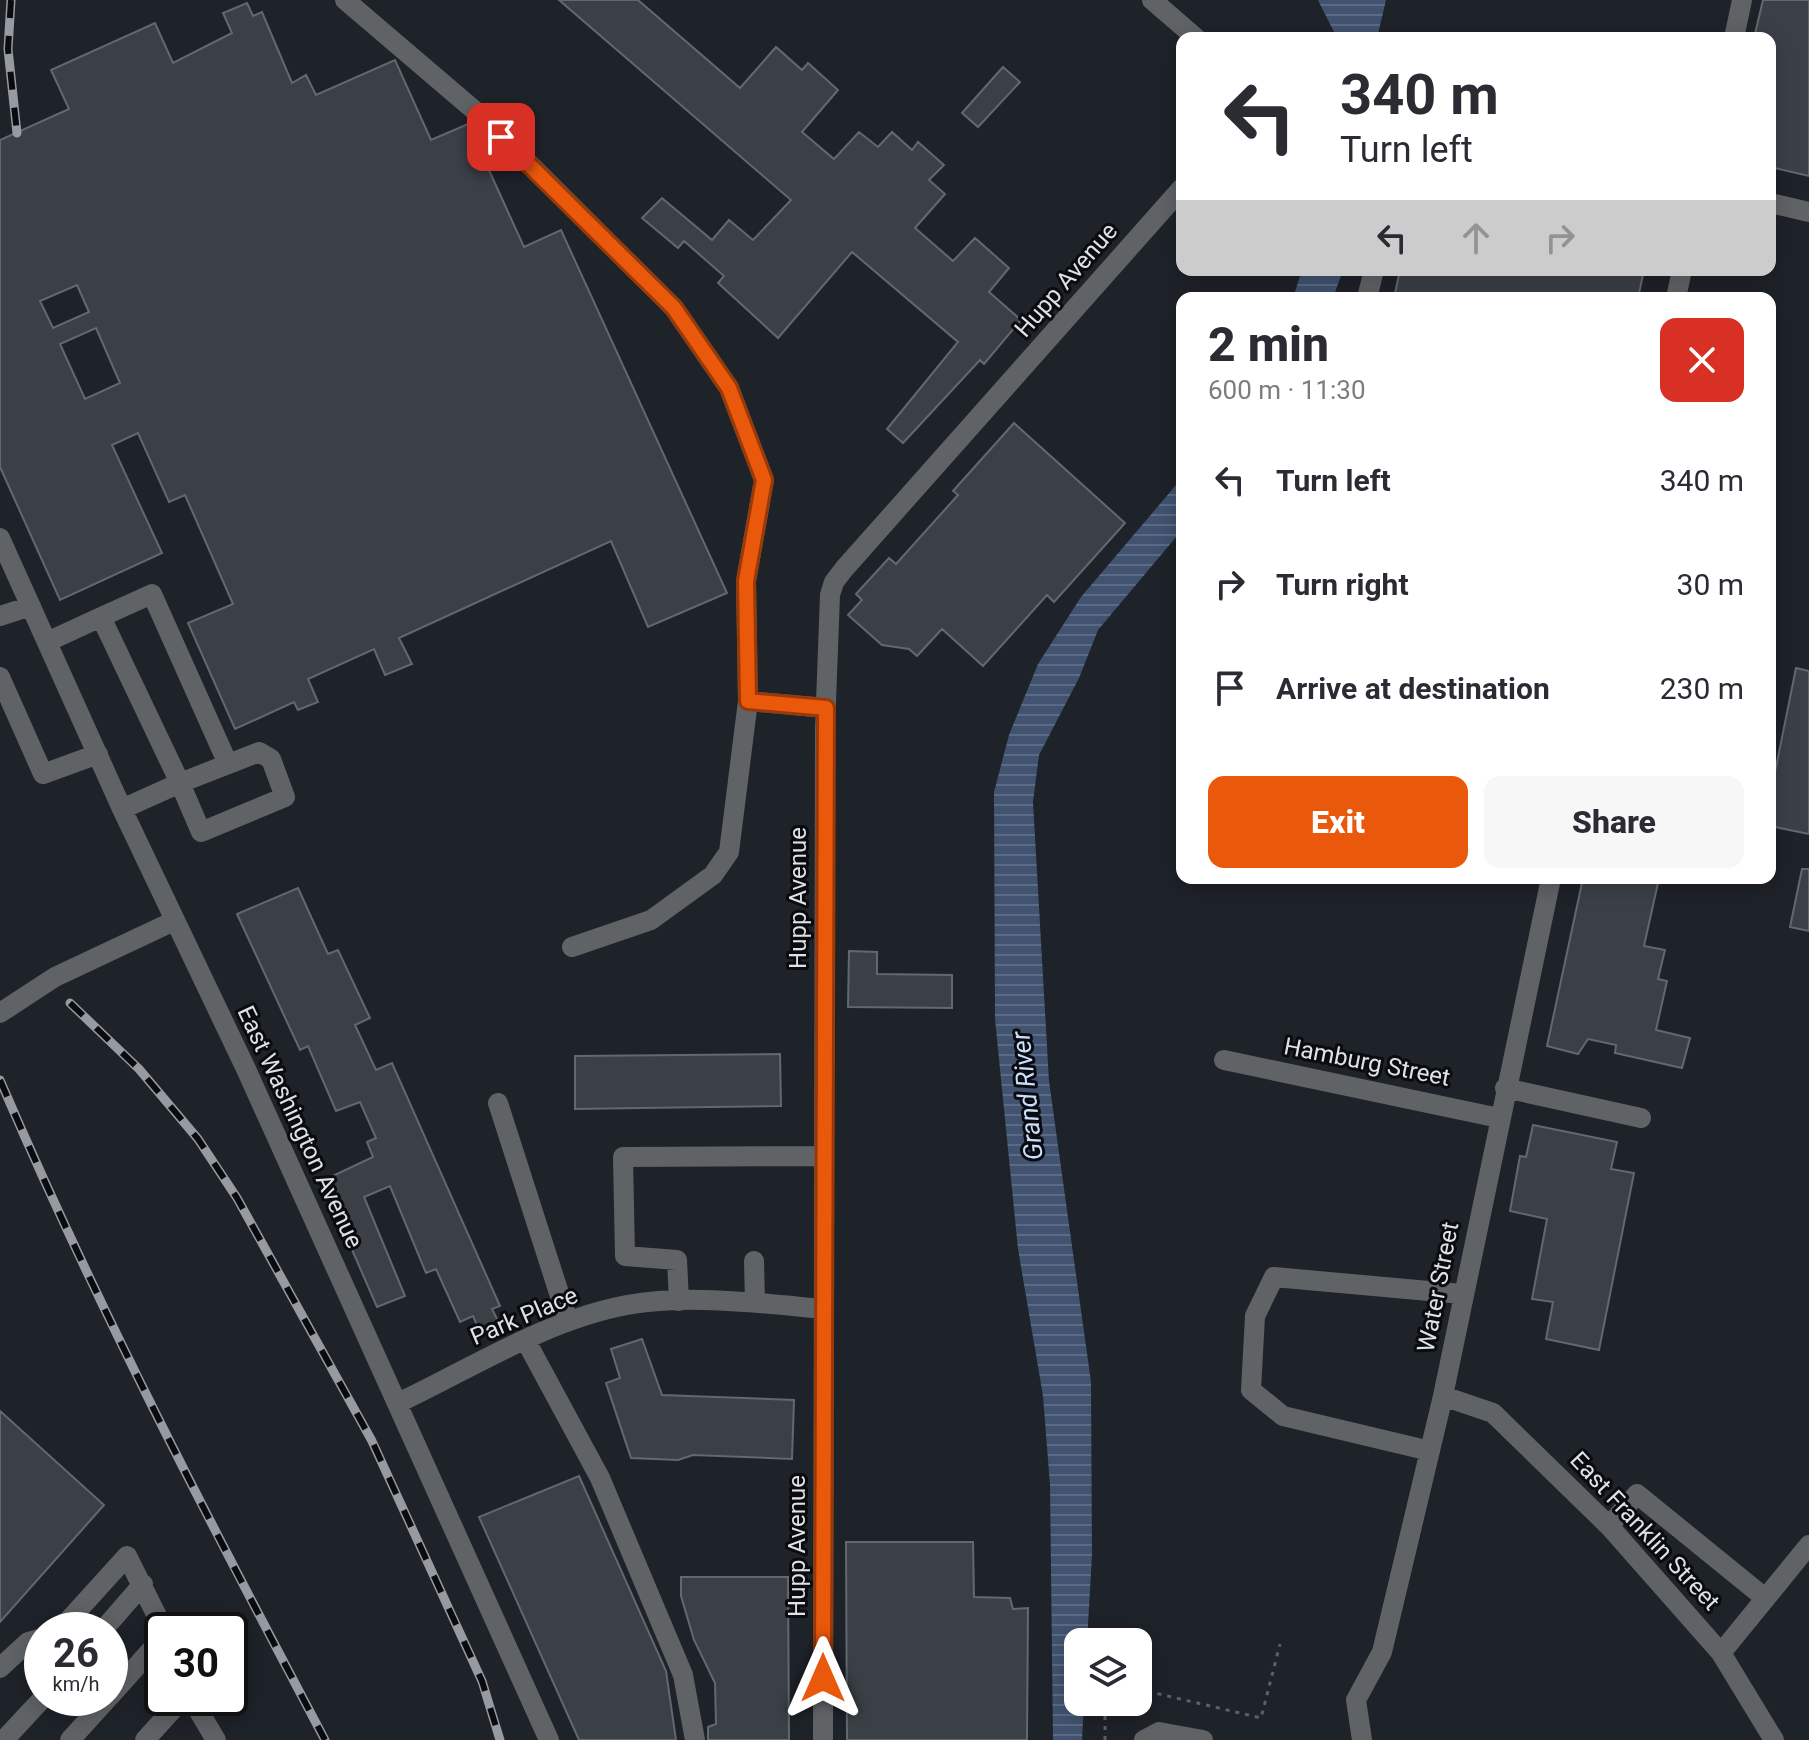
<!DOCTYPE html>
<meta charset="utf-8">
<style>
:root{--surface:#fff;--page:#f7f7f7;--text:#2b2b33;--muted:#7c7c81;--accent:#ea580c}
body{margin:0;font-family:Roboto,sans-serif;background:var(--page);color:var(--text);height:100vh;display:flex;flex-direction:column;font-size:30px;white-space:nowrap}
*{box-sizing:border-box;margin:0}
p{font-size:26px;color:var(--muted)}
.icon{flex:none;width:44px;height:44px;fill:none;stroke:currentColor;stroke-width:2;stroke-linecap:round;stroke-linejoin:round}
.map{position:relative;flex:1;overflow:hidden}
.details{position:absolute;left:1176px;top:292px;width:600px;height:592px;display:flex;flex-direction:column;background:var(--surface);border-radius:16px;box-shadow:0 4px 20px #0003}
.details>*{flex:none}
.hud{position:absolute;left:1176px;top:32px;width:600px;height:244px;border-radius:16px;box-shadow:0 4px 20px #0003;background:#fff;color:var(--text);overflow:hidden}
.controls{position:absolute;left:1064px;top:1628px;display:grid;gap:16px}
.controls a{display:grid;place-items:center;width:88px;height:88px;border-radius:16px;background:var(--surface);box-shadow:0 4px 20px #0003;font-size:40px}
.speed{position:absolute;left:24px;top:1612px;display:flex;gap:16px;font-size:40px;font-weight:700;text-align:center}
.speed>*{display:grid;place-content:center;width:104px;height:104px;border-radius:50%;background:var(--surface);box-shadow:0 4px 20px #0003;line-height:1}
.speed small{font-size:20px;font-weight:400}
.speed .limit{border:4px solid #111;border-radius:12px;background:#fff;color:#111}
.pin{position:absolute;display:grid;place-items:center;width:68px;height:68px;color:#fff;margin:-34px;border-radius:16px;box-shadow:0 4px 12px #0006}
.me{position:absolute;width:88px;margin:-44px;rotate:0deg;stroke-linejoin:round;filter:drop-shadow(0 0 6px #0008)}
.turn{display:flex;align-items:center;gap:28px;height:168px;padding:0 32px;font-size:36px}
.turn .icon{width:104px;height:104px;stroke-width:2.5}
.turn b{display:block;font-size:56px;line-height:68px}
.lanes{display:flex;align-items:center;height:76px;padding:0 32px;background:#0003;justify-content:center;gap:40px;direction:ltr}
.lanes .off{opacity:.35}
.round{display:grid;place-items:center;flex:none;width:84px;height:84px;border-radius:16px;background:var(--page)}
.headline{display:flex;align-items:center;justify-content:space-between;height:136px;padding:0 32px}
h1{font-size:48px;font-weight:800;line-height:60px}
.primary-button{display:flex;gap:16px;margin-top:auto;padding:16px 32px}
.primary-button a{flex:1;height:92px;border-radius:16px;background:var(--accent);color:#fff;font-size:32px;font-weight:800;line-height:92px;text-align:center}
.primary-button a+a{background:var(--page);color:var(--text)}
ul{padding:0;list-style:none}
li{display:flex;align-items:center;gap:24px;height:104px;padding:0 32px}
li div{flex:1}
li b{display:block;font-size:30px}
li em{font-style:normal}
.map>svg:first-child{display:block}
.water{fill:url(#water-rules)}
.building{fill:#3b4047;stroke:#636870;stroke-width:2;fill-rule:evenodd}
.lines{fill:none;stroke-linecap:round;stroke-linejoin:round}
.path{stroke:#5d6167;stroke-width:3;stroke-dasharray:4 6;stroke-linecap:butt}
.minor{stroke:#606366;stroke-width:20}
.rail-casing{stroke:#979aa0;stroke-width:9}
.rail{stroke:#0a0b0e;stroke-width:6;stroke-dasharray:18;stroke-linecap:butt}
.route-casing{stroke:#983908;stroke-width:20}
.route{stroke:#ea580c;stroke-width:14}
.labels{text-anchor:middle;stroke-width:6;stroke-linejoin:round;paint-order:stroke}
.street-label{font-size:24px;fill:#dee1e6;stroke:#0a0b0e}
.water-label{font-size:26px;font-style:italic;fill:#cadeff;stroke:#0a0b0e}
</style>
<div class="map">
<svg width="1809" height="1740" viewBox="0 0 1809 1740">
<defs>
<pattern id="water-rules" width="6" height="5" patternUnits="userSpaceOnUse" patternTransform="scale(2)"><rect width="6" height="5" fill="#415370"/><path d="M0 2.5h6" fill="none" stroke="#5c6b84"/></pattern>
</defs>
<rect width="100%" height="100%" fill="#1e2229"/>
<!-- water -->
<path class="water" d="M1318,0H1386L1377,38H1337Z
M1302,270H1343L1333,298H1293Z
M1182,478V530L1098,630L1079,678L1039,755L1033,802L1049,1081L1091,1382L1092,1555L1087,1642H1078V1702H1084L1082,1740H1053L1050,1485L1043,1396L1018,1249L995,1019L994,792L1009,735L1038,664L1081,597Z"/>
<!-- building -->
<path class="building" d="M559,0H638L740,88L776,47L802,70L808,63L838,90L802,132L834,159L859,132L878,147L892,132L912,150L918,142L944,165L929,180L945,194L915,228L953,261L975,238L1009,268L989,292L1021,320L984,364L980,360L903,443L887,429L958,342L852,252L778,338L718,283L724,276L684,241L678,248L642,218L662,198L712,240L729,220L753,240L791,200Z
M1763,0H1809V176L1770,167V38H1754Z
M247,3L253,16L262,12L292,83L306,75L316,95L395,60L431,140L468,124L524,247L561,230L727,593L648,627L611,541L399,638L412,664L385,675L374,649L308,679L318,702L298,710L294,702L235,729L188,623L233,604L185,495L169,502L138,433L112,445L162,553L60,600L0,467V140L69,109L51,70L155,23L173,63L232,33L223,13ZM77,285L89,312L53,328L40,301ZM96,328L120,383L85,399L60,344Z
M1003,67L1020,82L978,127L962,113Z
M1400,270H1644L1638,298H1394Z
M1014,423L1125,523L1054,602L1047,595L983,666L942,629L917,656L909,649L882,645L848,615L862,600L856,594L889,558L896,564L958,495L953,491Z
M1796,668L1809,671V834L1770,826V797Z
M1802,869H1809V931L1790,927Z
M1583,878H1634L1658,883L1644,946L1665,950L1658,979L1667,981L1656,1030L1690,1038L1682,1068L1615,1053L1616,1045L1588,1039L1578,1054L1547,1046Z
M298,888L328,954L338,950L370,1018L355,1025L376,1070L392,1063L500,1306L492,1309L499,1323L479,1330L473,1316L460,1322L436,1269L426,1273L390,1186L364,1197L405,1296L377,1307L322,1181L373,1157L367,1142L376,1138L360,1102L336,1111L308,1046L300,1050L237,914Z
M849,951L877,952V974L952,975V1008L848,1007Z
M780,1054L781,1106L575,1109V1056Z
M1533,1125L1617,1142L1611,1169L1634,1173L1599,1350L1546,1339L1553,1302L1532,1299L1547,1219L1510,1211L1520,1156L1526,1157Z
M642,1339L662,1395L794,1400L792,1459L693,1455L678,1460L631,1458L606,1383L620,1378L611,1349Z
M0,1411L104,1505L0,1622Z
M579,1476L666,1671L676,1740H579L479,1517Z
M846,1542H973L974,1597L1010,1598L1013,1609L1028,1608L1027,1740H847Z
M681,1577H788L789,1740H708V1727L716,1724L715,1683L694,1640L681,1596Z"/>
<g class="lines">
<!-- path -->
<path class="path" d="M1138,1689L1261,1718L1280,1644
M1105,1740V1702"/>
<!-- minor -->
<path class="minor" d="M345,0L481,116L674,308L729,388L764,480L746,581L748,701L826,708
M1152,0L1196,38
M1734,38L1742,0
M1770,203L1809,212
M1367,298L1374,270
M1676,298L1682,270
M0,538L122,809L246,1069L549,1740
M0,616L31,606
M101,617L152,594L228,764
M47,642L101,617L180,783L122,809
M0,677L43,774L98,754
M259,752L271,759L285,797L201,832L180,783Z
M572,947L651,920L713,875L729,852L748,701
M0,1013L55,977L174,921
M1224,1060L1499,1118
M1505,1088L1641,1118
M498,1103L568,1321
M754,1261L755,1303
M679,1301L677,1260L625,1256L623,1157L823,1156
M526,1341L600,1478L683,1675L695,1740
M1443,1396L1493,1413L1609,1526L1721,1653L1774,1740
M398,1403C472,1368 546,1320 627,1305C690,1294 759,1303 823,1309
M1430,1451L1283,1416L1251,1390L1255,1316L1274,1277L1462,1294
M1609,1526L1637,1494L1765,1598
M60,1630L127,1556L164,1630
M103,1630L143,1584
M1721,1653L1809,1545
M0,1668L28,1642L42,1638
M110,1696L162,1638
M191,1698L216,1740
M4,1740L43,1698
M70,1740L108,1698
M145,1740L183,1698
M823,1740L825,729L830,595L834,582L844,569L1182,188
M1144,1740L1159,1732L1203,1740
M1362,1740L1356,1700L1382,1652L1443,1396L1551,878"/>
<!-- rail casing -->
<g class="rail-casing">
<path id="rail" d="M11,0L8,49L17,133
M70,1003L139,1069L198,1139L237,1198L372,1441L482,1681L500,1740
M0,1080C97,1306 210,1523 325,1740"/>
</g>
<!-- rail -->
<use href="#rail" class="rail"/>
</g>
<g class="lines">
<!-- route casing -->
<g class="route-casing">
<path id="route" d="M501,137L674,308L729,388L764,480L746,581L748,701L826,708L823,1678"/>
</g>
<!-- route -->
<use href="#route" class="route"/>
</g>
<g class="labels">
<!-- street labels -->
<g class="street-label">
<text transform="translate(1066 280) rotate(-49)" y="8">Hupp Avenue</text>
<text transform="translate(798 898) rotate(-90)" y="8">Hupp Avenue</text>
<text transform="translate(1367 1062) rotate(11)" y="8">Hamburg Street</text>
<text transform="translate(300 1127) rotate(65)" y="8">East Washington Avenue</text>
<text transform="translate(1438 1287) rotate(-79)" y="8">Water Street</text>
<text transform="translate(524 1316) rotate(-23)" y="8">Park Place</text>
<text transform="translate(1645 1531) rotate(47)" y="8">East Franklin Street</text>
<text transform="translate(797 1546) rotate(-90)" y="8">Hupp Avenue</text>
</g>
<!-- water labels -->
<g class="water-label">
<text transform="translate(1027 1096) rotate(-96)" y="9">Grand River</text>
</g>
</g>
</svg>
<div class="controls">
<a><svg class="icon" aria-label="layers" viewBox="0 0 24 24"><path d="M12 4l9 5-9 5-9-5zM3 14l9 5 9-5"/></svg></a>
</div>
<div class="speed"><div>26<small>km/h</small></div><div class="limit">30</div></div>
<div class="pin" style="left:501px;top:137px;background:#d93025"><svg class="icon" aria-label="arrive" viewBox="0 0 24 24"><path d="M6 21V4h12l-3 4 3 4H6"/></svg></div>
<svg class="me" style="left:823px;top:1678px" viewBox="-20 -20 40 40"><path d="M0-17L14 15 0 8-14 15z" fill="#ea580c" stroke="#fff" stroke-width="4"/></svg>
<div class="hud">
<div class="turn"><svg class="icon" aria-label="left" viewBox="0 0 24 24"><path d="M17 20v-9H6M10 6l-5 5 5 5"/></svg><div><b>340 m</b>Turn left</div></div>
<div class="lanes"><svg class="icon" aria-label="left" viewBox="0 0 24 24"><path d="M17 20v-9H6M10 6l-5 5 5 5"/></svg><svg class="icon off" aria-label="ahead" viewBox="0 0 24 24"><path d="M12 20V5M6 11l6-6 6 6"/></svg><svg class="icon off" aria-label="right" viewBox="0 0 24 24"><path d="M7 20v-9h11M14 6l5 5-5 5"/></svg></div>
</div>
<section class="details">
<div class="headline"><div><h1>2 min</h1><p>600 m · 11:30</p></div><a class="round" style="background:#d93025;color:#fff"><svg class="icon" aria-label="close" viewBox="0 0 24 24"><path d="M6 6l12 12M18 6L6 18"/></svg></a></div>
<ul>
<li><svg class="icon" aria-label="left" viewBox="0 0 24 24"><path d="M17 20v-9H6M10 6l-5 5 5 5"/></svg><div><b>Turn left</b></div><em>340 m</em></li>
<li><svg class="icon" aria-label="right" viewBox="0 0 24 24"><path d="M7 20v-9h11M14 6l5 5-5 5"/></svg><div><b>Turn right</b></div><em>30 m</em></li>
<li><svg class="icon" aria-label="arrive" viewBox="0 0 24 24"><path d="M6 21V4h12l-3 4 3 4H6"/></svg><div><b>Arrive at destination</b></div><em>230 m</em></li>
</ul>
<div class="primary-button"><a>Exit</a><a>Share</a></div>
</section>
</div>
